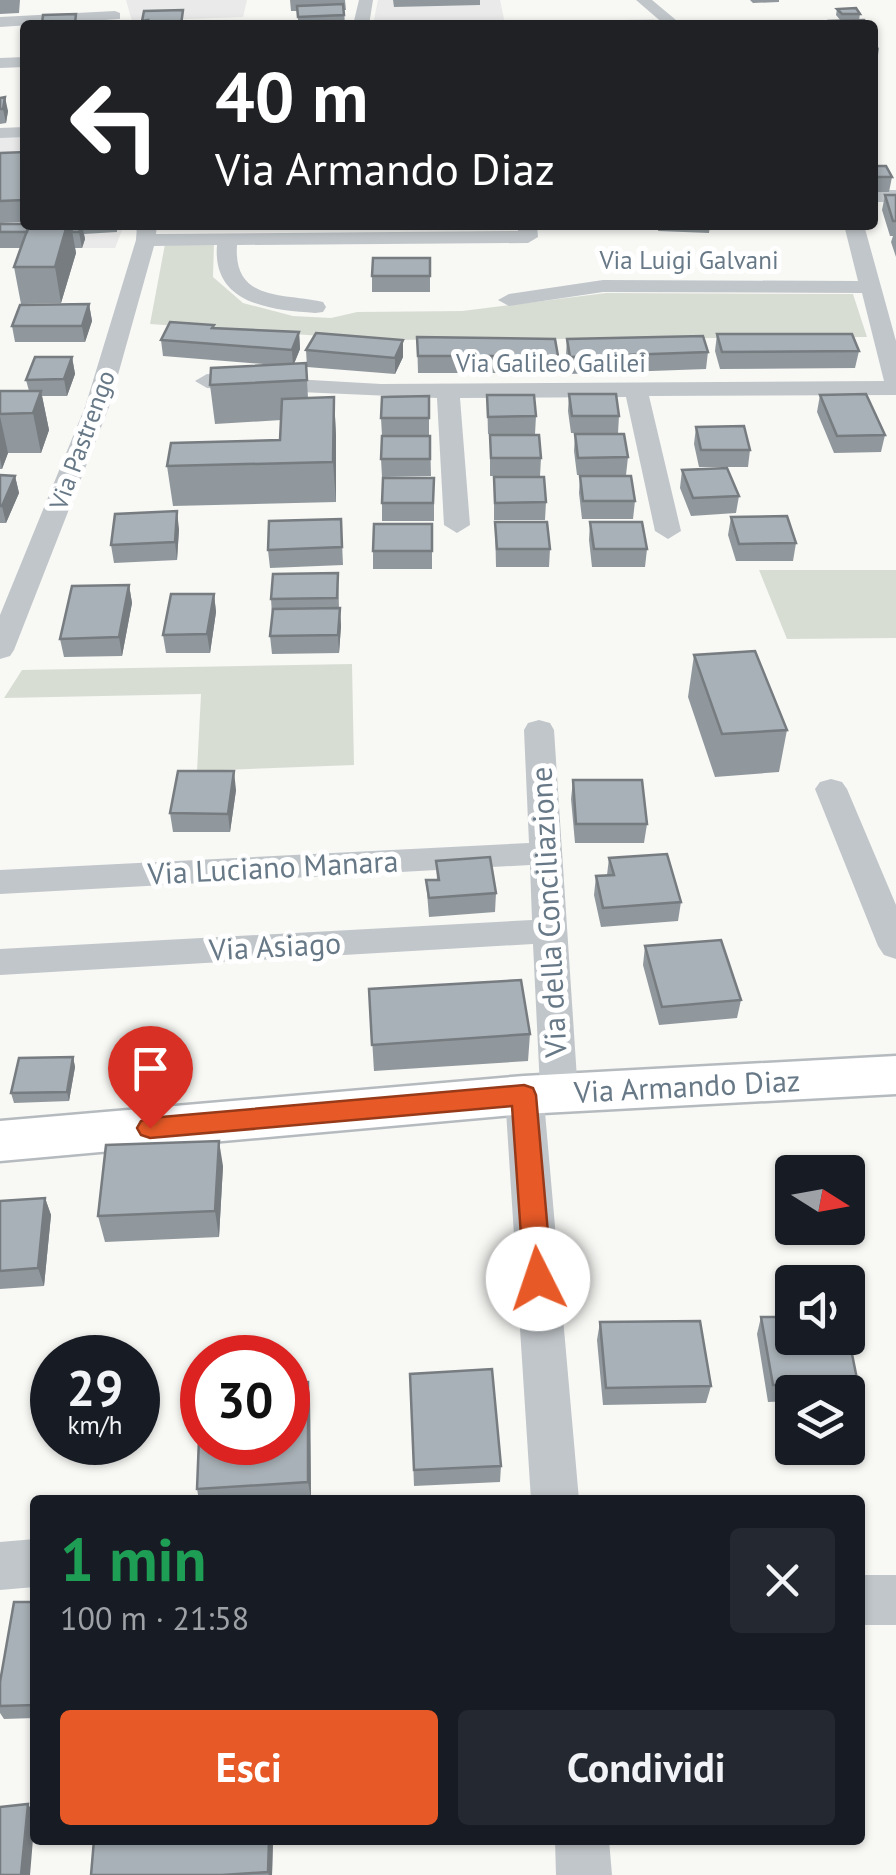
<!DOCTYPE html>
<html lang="it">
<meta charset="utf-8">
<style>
:root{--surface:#171b24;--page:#242831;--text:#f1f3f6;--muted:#9ea1a6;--accent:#e75a27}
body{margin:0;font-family:"PT Sans",sans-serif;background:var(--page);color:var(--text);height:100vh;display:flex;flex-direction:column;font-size:38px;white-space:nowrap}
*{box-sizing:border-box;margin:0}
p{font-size:32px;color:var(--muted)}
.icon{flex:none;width:55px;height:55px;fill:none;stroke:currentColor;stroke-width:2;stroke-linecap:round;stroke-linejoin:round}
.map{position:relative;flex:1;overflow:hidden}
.drawer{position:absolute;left:30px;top:1495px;width:835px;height:350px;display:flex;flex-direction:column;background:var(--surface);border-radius:10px;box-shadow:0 2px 8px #0004}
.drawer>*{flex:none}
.top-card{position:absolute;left:20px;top:20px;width:858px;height:210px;border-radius:10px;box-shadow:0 2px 8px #0004;background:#202124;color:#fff;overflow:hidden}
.needle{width:65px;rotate:101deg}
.buttons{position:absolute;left:775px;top:1155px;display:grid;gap:20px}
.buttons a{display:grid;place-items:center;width:90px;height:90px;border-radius:10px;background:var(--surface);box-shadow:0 2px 8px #0004;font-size:50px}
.speed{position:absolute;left:30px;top:1335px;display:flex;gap:20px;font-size:50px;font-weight:700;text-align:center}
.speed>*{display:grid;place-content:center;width:130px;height:130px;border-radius:50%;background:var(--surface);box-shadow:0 2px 8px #0004;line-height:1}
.speed small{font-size:25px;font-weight:400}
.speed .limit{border:15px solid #d22;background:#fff;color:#111}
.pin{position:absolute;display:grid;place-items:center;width:85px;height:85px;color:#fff;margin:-102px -42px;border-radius:50% 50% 50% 0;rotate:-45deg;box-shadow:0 0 10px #0007}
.pin .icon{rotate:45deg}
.me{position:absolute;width:110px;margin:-55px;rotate:356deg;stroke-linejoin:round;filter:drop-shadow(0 0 8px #0008)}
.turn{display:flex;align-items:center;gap:35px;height:210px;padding:0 30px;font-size:45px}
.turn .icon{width:130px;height:130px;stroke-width:2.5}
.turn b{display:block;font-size:70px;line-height:85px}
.round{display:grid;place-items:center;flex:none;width:105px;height:105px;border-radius:10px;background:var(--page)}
.summary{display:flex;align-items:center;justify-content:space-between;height:170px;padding:0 30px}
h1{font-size:60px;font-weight:700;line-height:75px;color:#1e9e55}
.action{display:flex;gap:20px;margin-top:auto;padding:20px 30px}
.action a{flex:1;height:115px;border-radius:10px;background:var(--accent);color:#fff;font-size:40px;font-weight:700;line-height:115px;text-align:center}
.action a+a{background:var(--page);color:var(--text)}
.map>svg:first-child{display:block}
.built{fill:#e9eae9}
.green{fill:#d8ddd4}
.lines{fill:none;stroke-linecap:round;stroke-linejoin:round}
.major-casing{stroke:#b5babe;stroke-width:5}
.minor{fill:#c1c6ca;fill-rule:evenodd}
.major{fill:#fff;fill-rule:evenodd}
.wall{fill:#90989d}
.shaded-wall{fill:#767c80}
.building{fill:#a8b1b7;stroke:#767c80;stroke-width:2.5}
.route{fill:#e75a27;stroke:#963a19;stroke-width:2.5}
.labels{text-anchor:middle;stroke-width:10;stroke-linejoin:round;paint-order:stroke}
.far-street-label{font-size:25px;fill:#677887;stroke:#fff}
.street-label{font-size:30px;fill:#677887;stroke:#fff}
</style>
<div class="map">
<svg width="896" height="1875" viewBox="0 0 896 1875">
<rect width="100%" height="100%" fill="#f8f8f5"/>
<!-- built -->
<path class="built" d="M126,0H247L243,17L132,21Z
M378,0H500L505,24L653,19L662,25H373Z
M25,134V225H124L115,248H0V135Z"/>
<!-- green -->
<path class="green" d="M165,244H214L213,277L243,303L293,316L331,318L357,312L462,311L606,293L853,294L867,337L379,340L150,324Z
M759,570H896V638L787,639Z
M352,664L354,765L197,771L201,694L4,698L22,670Z"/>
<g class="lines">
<!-- major casing -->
<g class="major-casing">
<path id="major" d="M896,1056V1094L524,1114L0,1161V1121L524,1076Z"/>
</g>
<!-- minor -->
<path class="minor" d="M359,0H373L369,25H353Z
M636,0H652L682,25H665Z
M115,11L120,13V19L0,27V17Z
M25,57V67L0,68V58Z
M25,127V137L0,138V128Z
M872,190H896V202H872Z
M137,225H157L156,234L518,231L517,225H537L538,237L528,243L237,245C233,302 283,293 323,302L326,307L323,312L315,313C270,310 212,304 217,245L154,246L109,407L14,650L10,656L0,659V615L85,407L136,240Z
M844,225H864L896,341V395L649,396L681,531L668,539L655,531L626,397L460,398L470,525L457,533L444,525L437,398L207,388L195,381L207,374L381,384L884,381L862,293L603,292L509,306L498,300L509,294L603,280L858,281Z
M539,720L550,723L554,730L578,1094L573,1105L559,1109L544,1101L579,1500H531L505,1095L510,1084L524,1080L540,1088L533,944L0,975V949L532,920L530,865L0,894V870L529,843L524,730L528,723Z
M831,779L842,782L847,789L896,905V959L884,955L878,946L815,789L820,782Z
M35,1539V1587L0,1590V1542Z
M860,1575H896V1625H860Z
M555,1840H609L612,1875H556Z"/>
<!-- major -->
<use href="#major" class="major"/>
</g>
<!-- wall -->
<path class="wall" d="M0,0H20L19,13L0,14Z
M290,0H345L346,10H344L345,25H298V11H291Z
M393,0H480V5L394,7Z
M750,0H779V2L753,3Z
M837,9L860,14L859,20L869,25H830V21H841L836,15Z
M872,42L879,48L877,62H872Z
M0,98L8,111L6,123L0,124Z
M25,152V222L0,223V153Z
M872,166L892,177L889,192H872Z
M885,195H896V257L891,242L893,236H890L882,210Z
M0,224L117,225V232L84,234L85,239L82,248H75L76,253L61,303L21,304L14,267L21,248H0Z
M659,225H721V226H710L709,233L658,231Z
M776,225H816V227Z
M430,258V292H372V276Z
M89,304L92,321L85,342H15L12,326Z
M214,328L299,332L300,349L294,364L306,363L308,398L334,397L336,436V502L173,506L167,466L280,440L281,420L215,424L210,385L276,365L163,356L161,340Z
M717,334L859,351L855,368L720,369L715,351Z
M417,337L558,356L557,373H418Z
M567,339L708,352L706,369L569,374L566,355Z
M403,340V357L395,374L307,367L306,350Z
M72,357L75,374L67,396H42L49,430L41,453H8L2,469H0V391H29L26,380Z
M569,394L619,416L618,433H571L568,411Z
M487,395L536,416L535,434H488Z
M820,395L885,435L881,452L834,453L817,412Z
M429,396V435L382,436L381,418Z
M696,427L750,450L748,467H699L694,444Z
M575,434L628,457L626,475H577L574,451Z
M490,435L541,458L540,476H490Z
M430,436L431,476L382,477L381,459Z
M682,470L739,496L736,513L691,516L680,488Z
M0,475L15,476L19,493L6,523H0Z
M580,476L635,501L633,519H582L579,493Z
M494,477L546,502L545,520H494Z
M434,478V521H382V503Z
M731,517L796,543L793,561H736L728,535Z
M341,519L343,565L270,568L268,550Z
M495,522L550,549L549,567H496Z
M590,522L647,549L645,567H592L589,540Z
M432,524V569H373V551Z
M179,529L177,560L114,563L111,545Z
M338,573L339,608L341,626L339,653L272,654L270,636L272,615L271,599Z
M129,585L132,603L122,656L64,657L60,639Z
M214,594L216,612L210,653H166L163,635Z
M694,655L787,730L779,772L715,777L688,697Z
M573,780L647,824L644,843H575L571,799Z
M236,790L230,832H173L170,813Z
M609,858L681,902L678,921L601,927L594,895L596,876L607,875Z
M436,861L496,893L495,912L429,917L426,880H437Z
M645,946L741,1000L737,1018L659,1025L643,965Z
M369,989L530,1034L528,1061L374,1071Z
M73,1057L75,1067L69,1101L14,1103L11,1093Z
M223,1166L219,1237L105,1242L98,1216Z
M45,1198L51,1215L44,1286L0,1289V1201Z
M761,1317L858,1384L851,1401H848V1392H792V1401L768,1402L757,1334Z
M600,1322L711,1386L706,1403L603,1405L597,1340Z
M410,1374L501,1466L500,1482L414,1486Z
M308,1382L310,1399L311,1498L282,1500H199L197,1489Z
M35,1602V1718L4,1719L0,1713V1682Z
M273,1840L272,1875H91Z"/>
<!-- shaded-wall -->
<path class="shaded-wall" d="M5,97L8,111L6,123L3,109Z
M67,225H71L76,253L61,303L55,267Z
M82,225L85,239L82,248L79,232Z
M89,304L92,321L85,342L82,326Z
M299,332L300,349L293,366L292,350Z
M403,340V357L395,374V358Z
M72,357L75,374L67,396L64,379Z
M41,391L49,430L41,453L33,413Z
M334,397L336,436V502L333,462Z
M0,416L8,453L2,469L0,458Z
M15,476L19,493L6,523L2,506Z
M177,511L179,529L177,560L175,542Z
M129,585L132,603L122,656L119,637Z
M214,594L216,612L210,653L207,634Z
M340,608L341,626L339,653L338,635Z
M234,771L236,790L230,832L228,814Z
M73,1057L75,1067L69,1101L67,1092Z
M219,1141L223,1166L219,1237L215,1211Z
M45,1198L51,1215L44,1286L38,1268Z
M308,1382L310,1399L311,1498L308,1482Z
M28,1804L35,1815L30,1875H21Z
M269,1840H273L272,1875H269L268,1872Z"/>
<!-- building -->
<path class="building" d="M343,4L344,15L298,17L297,6Z
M856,8L860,14H842L837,9Z
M183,10L181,25H147L148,20L142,21L144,11Z
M76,14L75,23L42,24L43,15Z
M864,20L869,25H834L830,21Z
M774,23L776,25H738Z
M5,97L3,109H0V98Z
M25,152V200L0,201V153Z
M872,166H886L892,177H872Z
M885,195H896V221H893Z
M0,224H25L29,225L27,232H0Z
M29,225H67L55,267H14Z
M71,225H82L79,232H72Z
M373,258H430V276H372Z
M89,304L82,326H12L20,305Z
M170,322L214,325L212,328L299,332L292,350L161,340Z
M316,333L403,340L395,358L306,350Z
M717,334H852L859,351L722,352Z
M703,336L708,352L570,357L567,339Z
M417,337L555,339L558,356H418Z
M35,357H72L64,379L26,380Z
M306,363L307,380L210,385L211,368Z
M0,391H41L33,413L0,414Z
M569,394H616L619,416H572Z
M866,394L885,435L837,436L820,395Z
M487,395H534L536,416L488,417Z
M429,396V418H381L382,397Z
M334,397L333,462L167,466L171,443L280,440L282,399Z
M744,426L750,450H701L696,427Z
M575,434H624L628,457L578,458Z
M490,435H539L541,458H491Z
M382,436H430V459H381Z
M727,468L739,496L693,498L682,470Z
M0,475L15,476L2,506H0Z
M580,476H631L635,501H583Z
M494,477H544L546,502L495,503Z
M383,478H434L433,503H382Z
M177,511L175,542L111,545L115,514Z
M787,516L796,543L739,544L731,517Z
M341,519L342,547L268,550L269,521Z
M495,522H547L550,549H497Z
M590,522H642L647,549H594Z
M374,524H432V551H373Z
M338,573L337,598L271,599L273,574Z
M129,585L119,637L60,639L72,586Z
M171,594H214L207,634L163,635Z
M340,608L338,635L270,636L273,609Z
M755,651L787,730L722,734L694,655Z
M178,771H234L228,814L170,813Z
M573,780H642L647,824H576Z
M667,854L681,902L603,908L596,876L614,875L609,858Z
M490,857L496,893L429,898L426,880H439L436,861Z
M721,940L741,1000L662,1007L645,946Z
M521,980L530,1034L372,1045L369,989Z
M73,1057L67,1092L11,1093L19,1058Z
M219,1141L215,1211L98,1216L106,1145Z
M45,1198L38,1268L0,1271V1201Z
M761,1317H792V1338H848V1334L858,1384L773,1385Z
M700,1321L711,1386L606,1388L600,1322Z
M492,1369L501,1466L414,1470L410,1374Z
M308,1382V1482L197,1489L201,1389L202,1442H288V1383Z
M14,1602H35V1705L0,1706V1682Z
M28,1804L21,1875H0V1807Z
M94,1840H269L268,1872L222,1875H91Z"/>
<!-- route -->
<path class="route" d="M524,1085L533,1088L536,1095L552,1279L548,1288L538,1291L528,1288L524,1279L512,1106L150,1138L141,1135L137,1128L141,1121L150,1118Z"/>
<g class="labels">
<!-- far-street labels -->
<g class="far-street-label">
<text x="689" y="269">Via Luigi Galvani</text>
<text x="551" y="372">Via Galileo Galilei</text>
<text transform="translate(82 440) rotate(-70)" y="9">Via Pastrengo</text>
</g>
<!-- street labels -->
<g class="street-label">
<text transform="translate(273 868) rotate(-3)" y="10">Via Luciano Manara</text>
<text transform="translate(549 912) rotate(-93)" y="10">Via della Conciliazione</text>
<text transform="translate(275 947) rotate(-3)" y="10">Via Asiago</text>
<text transform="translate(687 1087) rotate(-3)" y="10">Via Armando Diaz</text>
</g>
</g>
</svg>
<div class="buttons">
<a><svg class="needle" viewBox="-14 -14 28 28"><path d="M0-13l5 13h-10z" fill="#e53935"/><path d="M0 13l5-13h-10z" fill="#9ea1a6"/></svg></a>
<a><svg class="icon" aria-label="sound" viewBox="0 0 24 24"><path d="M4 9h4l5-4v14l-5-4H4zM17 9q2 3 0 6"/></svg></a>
<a><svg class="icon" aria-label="layers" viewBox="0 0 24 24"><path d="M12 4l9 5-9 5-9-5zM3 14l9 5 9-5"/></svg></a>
</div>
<div class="speed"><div>29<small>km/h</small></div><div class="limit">30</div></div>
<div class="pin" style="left:150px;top:1128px;background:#d93025"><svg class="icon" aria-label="arrive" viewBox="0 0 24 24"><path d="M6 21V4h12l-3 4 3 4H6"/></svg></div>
<svg class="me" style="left:538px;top:1279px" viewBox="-20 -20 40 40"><circle r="19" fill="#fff"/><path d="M0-13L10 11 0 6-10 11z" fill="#e75a27"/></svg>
<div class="top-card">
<div class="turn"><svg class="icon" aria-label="left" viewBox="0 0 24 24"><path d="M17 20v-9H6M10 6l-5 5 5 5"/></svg><div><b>40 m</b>Via Armando Diaz</div></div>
</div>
<section class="drawer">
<div class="summary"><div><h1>1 min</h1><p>100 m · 21:58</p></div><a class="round"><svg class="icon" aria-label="close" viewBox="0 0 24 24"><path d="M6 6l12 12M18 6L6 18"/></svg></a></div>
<div class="action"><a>Esci</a><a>Condividi</a></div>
</section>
</div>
